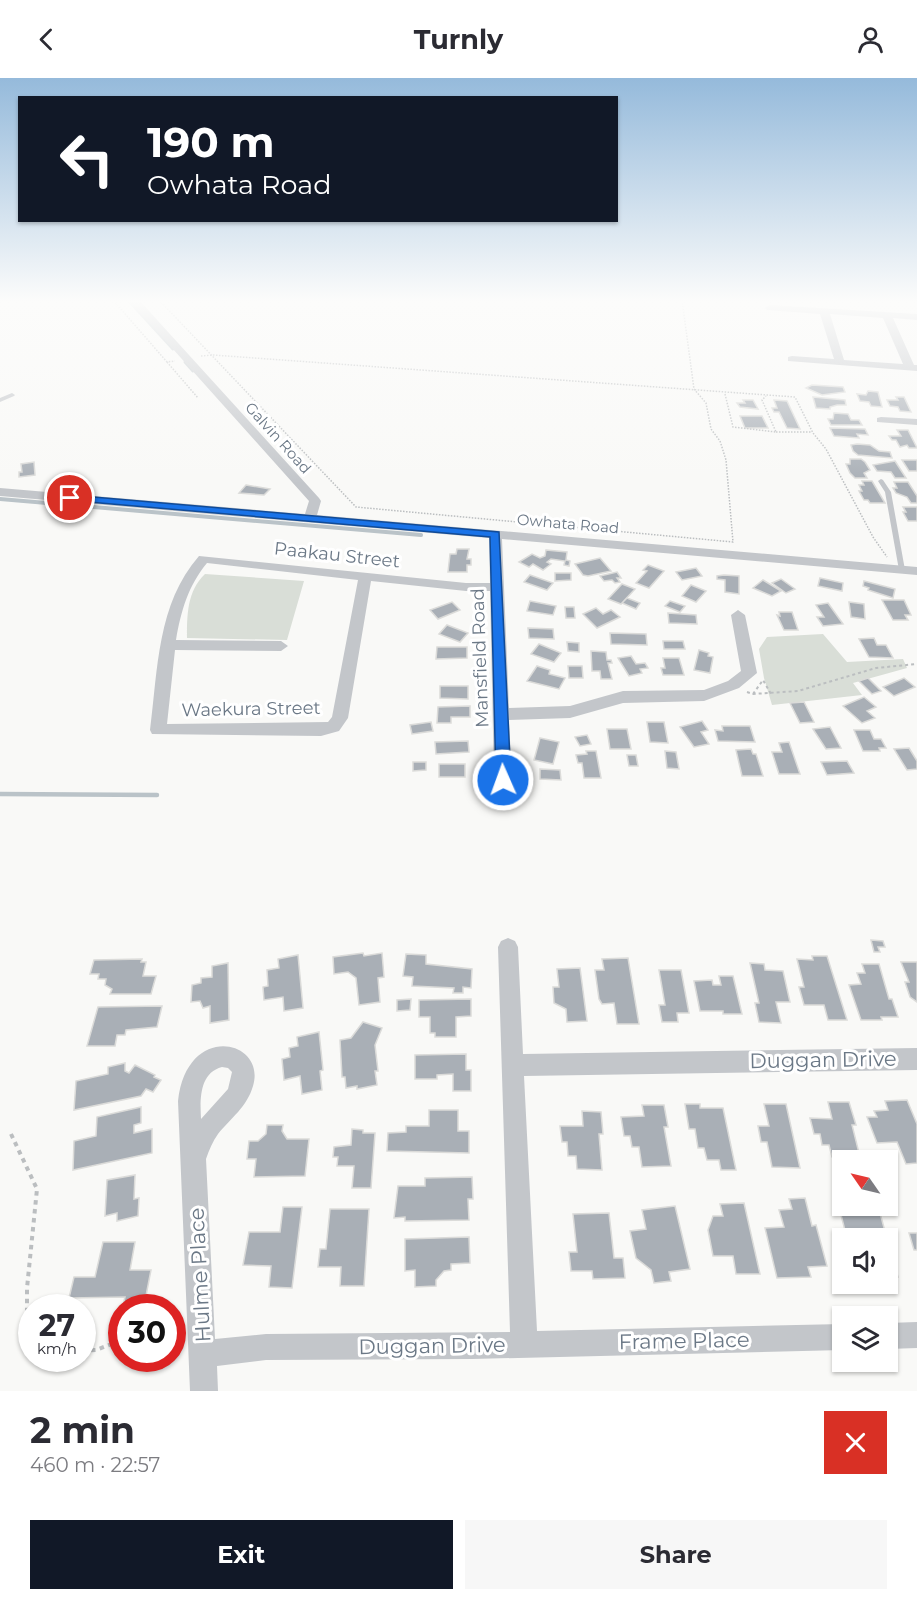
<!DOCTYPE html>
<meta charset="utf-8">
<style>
:root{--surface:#fff;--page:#f7f7f7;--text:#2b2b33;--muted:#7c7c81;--accent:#111827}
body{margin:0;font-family:Montserrat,sans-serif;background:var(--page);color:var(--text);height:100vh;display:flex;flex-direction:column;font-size:22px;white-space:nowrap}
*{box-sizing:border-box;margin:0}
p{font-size:20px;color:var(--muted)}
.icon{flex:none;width:33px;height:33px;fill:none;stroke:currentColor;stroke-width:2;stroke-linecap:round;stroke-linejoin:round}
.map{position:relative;height:1313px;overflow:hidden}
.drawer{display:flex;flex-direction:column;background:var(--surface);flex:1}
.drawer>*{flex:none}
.top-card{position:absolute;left:18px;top:18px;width:600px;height:126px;border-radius:0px;box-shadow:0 2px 4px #0004;background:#111827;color:#fff;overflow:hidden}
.needle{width:39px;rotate:304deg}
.controls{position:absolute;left:832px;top:1072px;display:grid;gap:12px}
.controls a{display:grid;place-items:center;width:66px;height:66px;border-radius:0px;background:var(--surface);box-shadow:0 2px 4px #0004;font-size:30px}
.speed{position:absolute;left:18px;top:1216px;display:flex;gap:12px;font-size:30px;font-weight:700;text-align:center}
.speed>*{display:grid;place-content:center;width:78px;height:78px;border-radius:50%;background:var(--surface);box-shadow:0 2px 4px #0004;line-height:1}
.speed small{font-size:15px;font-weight:400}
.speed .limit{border:9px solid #d22;background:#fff;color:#111}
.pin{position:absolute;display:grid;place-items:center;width:51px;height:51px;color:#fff;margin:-26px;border:3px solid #fff;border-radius:50%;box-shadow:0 2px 6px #0007}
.me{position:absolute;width:66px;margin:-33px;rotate:358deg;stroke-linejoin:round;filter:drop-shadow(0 0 4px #0008)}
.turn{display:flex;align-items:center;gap:21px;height:126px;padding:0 30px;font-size:27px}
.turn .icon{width:78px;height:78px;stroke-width:2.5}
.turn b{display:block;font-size:42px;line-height:51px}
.round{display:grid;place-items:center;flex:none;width:63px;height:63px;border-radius:0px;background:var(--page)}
.summary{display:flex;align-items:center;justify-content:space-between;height:102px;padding:0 30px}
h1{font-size:36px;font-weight:700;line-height:45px}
.action{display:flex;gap:12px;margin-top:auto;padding:12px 30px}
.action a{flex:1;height:69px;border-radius:0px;background:var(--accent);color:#fff;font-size:24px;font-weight:700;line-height:69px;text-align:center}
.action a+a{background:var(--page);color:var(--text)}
header{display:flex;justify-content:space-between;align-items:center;height:78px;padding:0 30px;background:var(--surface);font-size:27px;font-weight:700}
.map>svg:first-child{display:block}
.green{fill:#d9ded7}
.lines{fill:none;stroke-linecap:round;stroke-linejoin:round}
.stream-far2{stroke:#bac3c8;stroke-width:3}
.stream-far1{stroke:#bac3c8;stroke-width:4}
.stream{stroke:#bac3c8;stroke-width:4.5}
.building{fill:#a9afb6;stroke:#dbdbd9;stroke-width:1.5}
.path-far2{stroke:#bbbec0;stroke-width:1.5;stroke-dasharray:1.5 1.5;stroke-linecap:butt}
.path-far1{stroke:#bbbec0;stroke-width:2;stroke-dasharray:3 3;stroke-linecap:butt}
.path{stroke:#bbbec0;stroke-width:4;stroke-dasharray:4.5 4.5;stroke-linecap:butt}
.lane{fill:#c3c6ca;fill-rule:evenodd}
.street{fill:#c3c6ca;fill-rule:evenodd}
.route{fill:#1a73e8;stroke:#114b97;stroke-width:1.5}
.labels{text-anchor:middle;stroke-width:6;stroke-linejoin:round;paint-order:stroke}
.far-street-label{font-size:15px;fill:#6b7886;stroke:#fff}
.street-label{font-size:18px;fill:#6b7886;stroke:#fff}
.near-street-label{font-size:21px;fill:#6b7886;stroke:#fff}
</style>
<header><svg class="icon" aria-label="back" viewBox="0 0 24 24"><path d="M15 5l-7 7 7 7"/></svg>Turnly<svg class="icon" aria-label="person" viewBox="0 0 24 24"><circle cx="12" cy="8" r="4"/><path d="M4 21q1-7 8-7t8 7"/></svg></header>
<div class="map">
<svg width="917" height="1313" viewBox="0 0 917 1313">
<rect width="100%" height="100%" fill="#f9f9f7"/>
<!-- green -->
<path class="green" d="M205,496L304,503L287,562L187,560C187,537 187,513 205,496Z
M823,556L847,584L903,581L907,590L853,605L862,617L772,627L764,600L759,571L767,559Z"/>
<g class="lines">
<!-- stream-far2 -->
<path class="stream-far2" d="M128,222L173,271
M185,284L193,293"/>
<!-- stream-far1 -->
<path class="stream-far1" d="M0,421L421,457"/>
<!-- stream -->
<path class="stream" d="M0,716L157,717"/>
</g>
<!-- building -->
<path class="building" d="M812,307L843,309L845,314L822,317L806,310Z
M868,313L878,314L882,329L871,328L869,324L860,323L857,316L866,317Z
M813,319L845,322L846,327H837L830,329V331L816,330Z
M896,319H904L911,334L900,333L898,329L890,328L887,322H898Z
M743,322H753L758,331L740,329L737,325H745Z
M774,322L787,323L800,351L787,350L779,334H774L772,330H777Z
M834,335L848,336L851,342H859L862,347H831L828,341H833Z
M740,338H762L768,350H745Z
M830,350L865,351L868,357L857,356L859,360L834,358Z
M897,352H908L917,370H909L907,367L900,369L896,362H892L889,358H901Z
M857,366L870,367L879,373L890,374L892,380L858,377L853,373L851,367Z
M850,381H861L865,384L870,392L864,395L867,400H855L850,395L846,386H850Z
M902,382H917V393H909Z
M895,383L906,400H895L891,394L877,393L873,387Z
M34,384L35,397L19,399V394H22L21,386Z
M862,403H872L885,425H870L868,422H864L859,413H862L859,407H864Z
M894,404H908L917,418V425H911L907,419L896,415L893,410H897Z
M246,407L270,411L264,417L239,415Z
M903,429H917V443H908L903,434H906Z
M457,471H469L467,481H471V487H467V494H448L450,476H456Z
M546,472L567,474L566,482L570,483L569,488L564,487L565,483L551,481L547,484L551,486L543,492L533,486L529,489L519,484L532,476L540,480L545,478Z
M600,480L611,493L588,498L583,497L575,486Z
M648,487L664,493L649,510L636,505L647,493L643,492Z
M696,490L702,498L682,502L676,494Z
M617,494L621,500H617L620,504L615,505L612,502L604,503L600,498Z
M555,495H571V502L555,503Z
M530,497L553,505L547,512L524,504Z
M724,497L739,498V516L725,514V502L717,501V498Z
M820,500L843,505L842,513L818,508Z
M781,501L795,511L786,515L772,505Z
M763,502L781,513L772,518L753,510Z
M864,503L895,511L893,520L868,512L869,510L863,508Z
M622,506L635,511L621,526L608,521Z
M691,507L706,513L696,524L682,518Z
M627,520L640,525L636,531L622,525Z
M882,522H904L911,537H905L908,542H893Z
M530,523L556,528L553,537L527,533Z
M670,523L685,528L680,534L665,528Z
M452,524L460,532L438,541L430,532Z
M849,524L864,526L865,541L851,539Z
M828,525L843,546L823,548L817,539H824L816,527Z
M565,529H574L575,540H566Z
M596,530L603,536L611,532L620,539L597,550L583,536Z
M779,534H792L798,552H784L777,537L780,538Z
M668,535L696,537L697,546L669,545Z
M447,547L468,555L460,564L439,556Z
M528,550L553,551L554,561L529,560Z
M610,555L646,556L647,567L611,566Z
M874,560L877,567H886L893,580L869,579L859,561Z
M663,563H683L685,571H664Z
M567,564L579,565V574L568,573Z
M539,566L561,575L554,584L531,576Z
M437,569H467V580L436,581Z
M699,572L709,575L708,578L713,579L710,595L694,592Z
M591,573L606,574L607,582H611L612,585H608L612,601H601L600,593H592Z
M631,578L636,586L645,585L648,590L640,591L642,595L629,598L618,580Z
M663,580H679L684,597H663L661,590H665Z
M537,588L550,592L549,596L565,600L559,611L527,603Z
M568,588H582L583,600H569Z
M868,600L881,613L872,616L859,603Z
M904,600L915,609L894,618L883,609Z
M440,608H468V621L440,620Z
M864,619L876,629L867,633L875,640L862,645L843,628Z
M804,624L814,644L800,645L790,625Z
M470,628V639H451V645H437L438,629Z
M702,643L708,652L701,654L709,666L694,669L680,649Z
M431,644L433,653L412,656L410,647Z
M647,644H664L668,665L650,664Z
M722,648H750L755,664L718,663L715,652L723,653Z
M830,649L841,670L826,671L813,651Z
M607,651H627L631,671H610Z
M854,652H870L874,661H881L886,670H879L880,673H863Z
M587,657L591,666L580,668L575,659Z
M540,660L559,664L553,686L534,682Z
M468,663L469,674L436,676L435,664Z
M789,664L800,696H779L772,674H782L779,665Z
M909,670L917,683V691L907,692L894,671Z
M751,671L753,676H756L763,698H742L736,672Z
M586,673H596L601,700H584L582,685H578L576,677L587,676Z
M665,673L676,674L679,691L667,690Z
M627,677H636L638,688H629Z
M847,683L854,695L827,697L821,684Z
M413,684H426V692L413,693Z
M439,686H465V699H439Z
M540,691L560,692L561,702L540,701Z
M871,862L883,863L885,869H878L880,874H874Z
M363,875L364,878L382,875L384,899L378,900L380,924L359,927L356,900L348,894L334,896L333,879Z
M406,876L426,877V886L472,891L471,910L463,909V915H453L454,910L412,908L413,899L403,898Z
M298,877L303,930L284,933L283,919L264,922L263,909L268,908L267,892L279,890L278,881Z
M812,878H827L847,942H828L824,927H804L799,909H804L797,881L813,882Z
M628,880L639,946H617L614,925L602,926L599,921L595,892H604L602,881Z
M142,881L141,884H146L143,898H156L151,916H110L112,911L105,907L106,901H98L99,896H90L94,882Z
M901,884H917V924L910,919L905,904H909Z
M228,885L229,942L210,945V928L203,930L200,923L191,924L192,907L201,905V900L212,899V888Z
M750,885L764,886L765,892L783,893L790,924H776L781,945L759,944L755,925H759Z
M862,886H879L889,921H892L898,939H881L882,942H861L849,907L861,906L857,895H865Z
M580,890L587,943L567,944L566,931L554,925L553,909H559L557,891Z
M659,892H681L689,935H677L678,944H662L659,927H665Z
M719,898H733L742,936H723V933H700L694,903L712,902L713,907H721Z
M411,921L410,932L397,933V922Z
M471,921V938L456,939V959H435V955H430V939H419V922Z
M162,928L157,949L126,952L125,957H117L115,968H87L98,929Z
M363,944L382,950L375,967L378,993H375L377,1007L357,1011V1008L346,1010L345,999H342L340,962L351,960Z
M319,954L323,992L320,993L322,1012L302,1016L300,998L284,1002L282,981L290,979L289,970L298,968L297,959Z
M466,976V992H471V1013H453V996L437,997V1001H415V977Z
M125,985V993L129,995L135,987L155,997L154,999L161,1002L153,1014L146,1011L141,1018L74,1032L76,1003L108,996V989Z
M907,1022L917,1046V1085L906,1086L897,1064L877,1065L867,1039H877L874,1033L888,1032L885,1023Z
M828,1024H849L856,1047H852L861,1083L837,1085L835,1079H832L829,1067H822L820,1056H814L810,1040L832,1041Z
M685,1026H700V1030H723L736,1092H721L719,1082H707L704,1070H698L695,1051H689Z
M764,1026H786L800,1090L772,1089L767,1064H761L758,1048H769Z
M642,1027H664L668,1049H664L671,1088L642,1089L639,1069H632L630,1058H624L621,1039L644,1038Z
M141,1029V1045L134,1047V1055L152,1051V1075L73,1092L74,1063L96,1058L97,1039Z
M429,1032H458V1053H469V1075L387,1073L388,1055L406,1054V1048H429Z
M582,1033L601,1034L603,1056H599L602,1092L577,1091L576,1078H568L567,1064H562L560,1048H583Z
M267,1047H283L282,1053L287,1061H309L305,1098L254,1099L256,1081H247L249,1063H258L266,1056Z
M352,1051L363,1052V1055H375L371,1110H352L354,1088H337L338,1079H333L334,1069L351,1067Z
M135,1097L134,1121L139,1120L138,1138L117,1143V1135L105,1138L107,1102Z
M472,1099L473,1121H468L469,1142L405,1143V1139L394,1140L398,1108H425V1100Z
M805,1120L812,1148L816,1147L827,1188L808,1189L811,1199L777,1200L765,1150L784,1149L779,1132L792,1131L789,1121Z
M744,1125L760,1196H736L733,1178H713L708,1152L713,1138H723L720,1126Z
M675,1128L690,1191L669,1194L671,1203L654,1205L651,1192L636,1180L630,1153L646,1151L642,1132Z
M852,1128H887L888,1132L879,1131L887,1161H843V1171L840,1159L847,1160L841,1137H854Z
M283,1129H302L292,1210L269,1209L271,1188L243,1187L249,1154H280Z
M330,1131H369L364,1208H340L341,1189H318L320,1171H326Z
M609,1135L614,1180H623L625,1200L593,1201L592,1193H571L569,1174H577L573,1136Z
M909,1155H917V1172H914Z
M469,1159L470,1185L451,1186V1192L444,1193L436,1202V1208L415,1209V1192L405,1193V1161Z
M103,1164H135L130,1192H151L144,1228H123L125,1219L69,1220L74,1199H95Z
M888,1164L898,1199H888Z"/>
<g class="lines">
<!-- path-far2 -->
<path class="path-far2" d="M113,222L167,284L175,283
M159,222L356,429L733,464L726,382L720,363L711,351L706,325L694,311L682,222
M201,278L213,277L795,319L813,355L826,371L873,459L887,479
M167,284L198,320
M725,316L733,349L776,354L762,322L766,318
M776,354H812"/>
<!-- path-far1 -->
<path class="path-far1" d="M747,614L753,616L798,613L876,590L917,586
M753,616L763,602L771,616"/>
<!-- path -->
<path class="path" d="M11,1056L37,1111L27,1210V1245L32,1255
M172,1244L181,1242
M82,1273L96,1272L122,1262"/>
<!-- lane -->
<path class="lane" d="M12,315L15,317L14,318L0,324V320Z
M881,401L883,402L891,414L905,492L902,494L899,492L885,414L878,403Z"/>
<!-- street -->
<path class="street" d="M129,222H139L319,420L321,423L317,437L917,489V497L502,461L509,630L570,628L623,613L704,612L728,603L741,593L731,537L738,532L745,537L757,595L739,610L704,623L623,625L570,640L509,642L512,702L509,707L503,709L497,707L494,702L490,513H466L371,503L348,640L339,653L321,658L152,656L150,652C158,591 157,526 199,478L466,505H490L489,460L0,418V410L305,436L309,423ZM207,485L358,502L332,639L328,644L167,646L175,572L281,573L288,568L281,563L176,562C181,533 188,508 207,485Z
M770,227L917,236V242L893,240L914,287H917V293L788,283V279L792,278L834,281L820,236L767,232L765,230ZM830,236L883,240L903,286L844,282Z
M881,339L917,341V347L877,344V340Z
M508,860L515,863L518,869L523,976L917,970V992L524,998L537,1253L843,1246V1272L472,1281L266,1282L217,1288L218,1313H190L178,1023C187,943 267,962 253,1008C247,1029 231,1040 218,1056C213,1063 209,1072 206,1081L215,1261L266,1256L510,1254L498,869L501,863ZM222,989L228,990L232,994L228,1011L201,1041C200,1022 199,995 222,989Z
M917,1244V1270L888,1271V1245Z"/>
</g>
<!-- sky -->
<linearGradient id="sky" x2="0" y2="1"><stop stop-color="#95badb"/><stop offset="0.55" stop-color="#fcfcfb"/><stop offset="1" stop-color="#fcfcfb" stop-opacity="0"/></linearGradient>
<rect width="917" height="406" fill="url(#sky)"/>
<!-- route -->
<path class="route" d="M70,417L499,454L511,702L508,706L503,707L496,702L490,459L66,422L65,420Z"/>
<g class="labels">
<!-- far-street labels -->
<g class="far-street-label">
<text transform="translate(278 360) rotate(48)" y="5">Galvin Road</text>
<text transform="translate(568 446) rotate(5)" y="5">Owhata Road</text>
</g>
<!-- street labels -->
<g class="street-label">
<text transform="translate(337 477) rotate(6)" y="6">Paakau Street</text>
<text transform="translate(480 580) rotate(-92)" y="6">Mansfield Road</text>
<text transform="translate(251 631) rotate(-1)" y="6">Waekura Street</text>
</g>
<!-- near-street labels -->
<g class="near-street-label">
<text transform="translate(823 982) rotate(-1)" y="7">Duggan Drive</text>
<text transform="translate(200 1197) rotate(-93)" y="7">Hulme Place</text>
<text transform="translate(684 1263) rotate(-1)" y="7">Frame Place</text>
<text transform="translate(432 1268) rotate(-1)" y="7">Duggan Drive</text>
</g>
</g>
</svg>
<div class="controls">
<a><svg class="needle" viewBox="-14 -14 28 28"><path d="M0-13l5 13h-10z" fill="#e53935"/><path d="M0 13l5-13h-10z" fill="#7c7c81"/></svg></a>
<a><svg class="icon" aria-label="sound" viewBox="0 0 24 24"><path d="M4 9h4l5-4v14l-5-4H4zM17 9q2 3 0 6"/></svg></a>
<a><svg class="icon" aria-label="layers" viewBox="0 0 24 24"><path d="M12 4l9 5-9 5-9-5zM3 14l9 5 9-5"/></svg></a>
</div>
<div class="speed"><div>27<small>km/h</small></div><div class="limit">30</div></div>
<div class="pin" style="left:70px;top:420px;background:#d93025"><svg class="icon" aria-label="arrive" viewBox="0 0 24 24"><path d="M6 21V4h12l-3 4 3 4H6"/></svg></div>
<svg class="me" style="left:503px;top:702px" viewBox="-20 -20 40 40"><circle r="17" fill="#1a73e8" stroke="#fff" stroke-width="3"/><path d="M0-11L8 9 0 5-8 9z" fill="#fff"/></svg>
<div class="top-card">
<div class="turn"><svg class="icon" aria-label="left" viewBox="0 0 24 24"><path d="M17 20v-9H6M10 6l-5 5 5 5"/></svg><div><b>190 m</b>Owhata Road</div></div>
</div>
</div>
<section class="drawer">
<div class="summary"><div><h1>2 min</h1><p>460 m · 22:57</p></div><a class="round" style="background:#d93025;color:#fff"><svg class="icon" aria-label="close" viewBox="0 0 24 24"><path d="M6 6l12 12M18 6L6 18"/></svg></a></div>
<div class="action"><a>Exit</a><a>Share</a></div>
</section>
